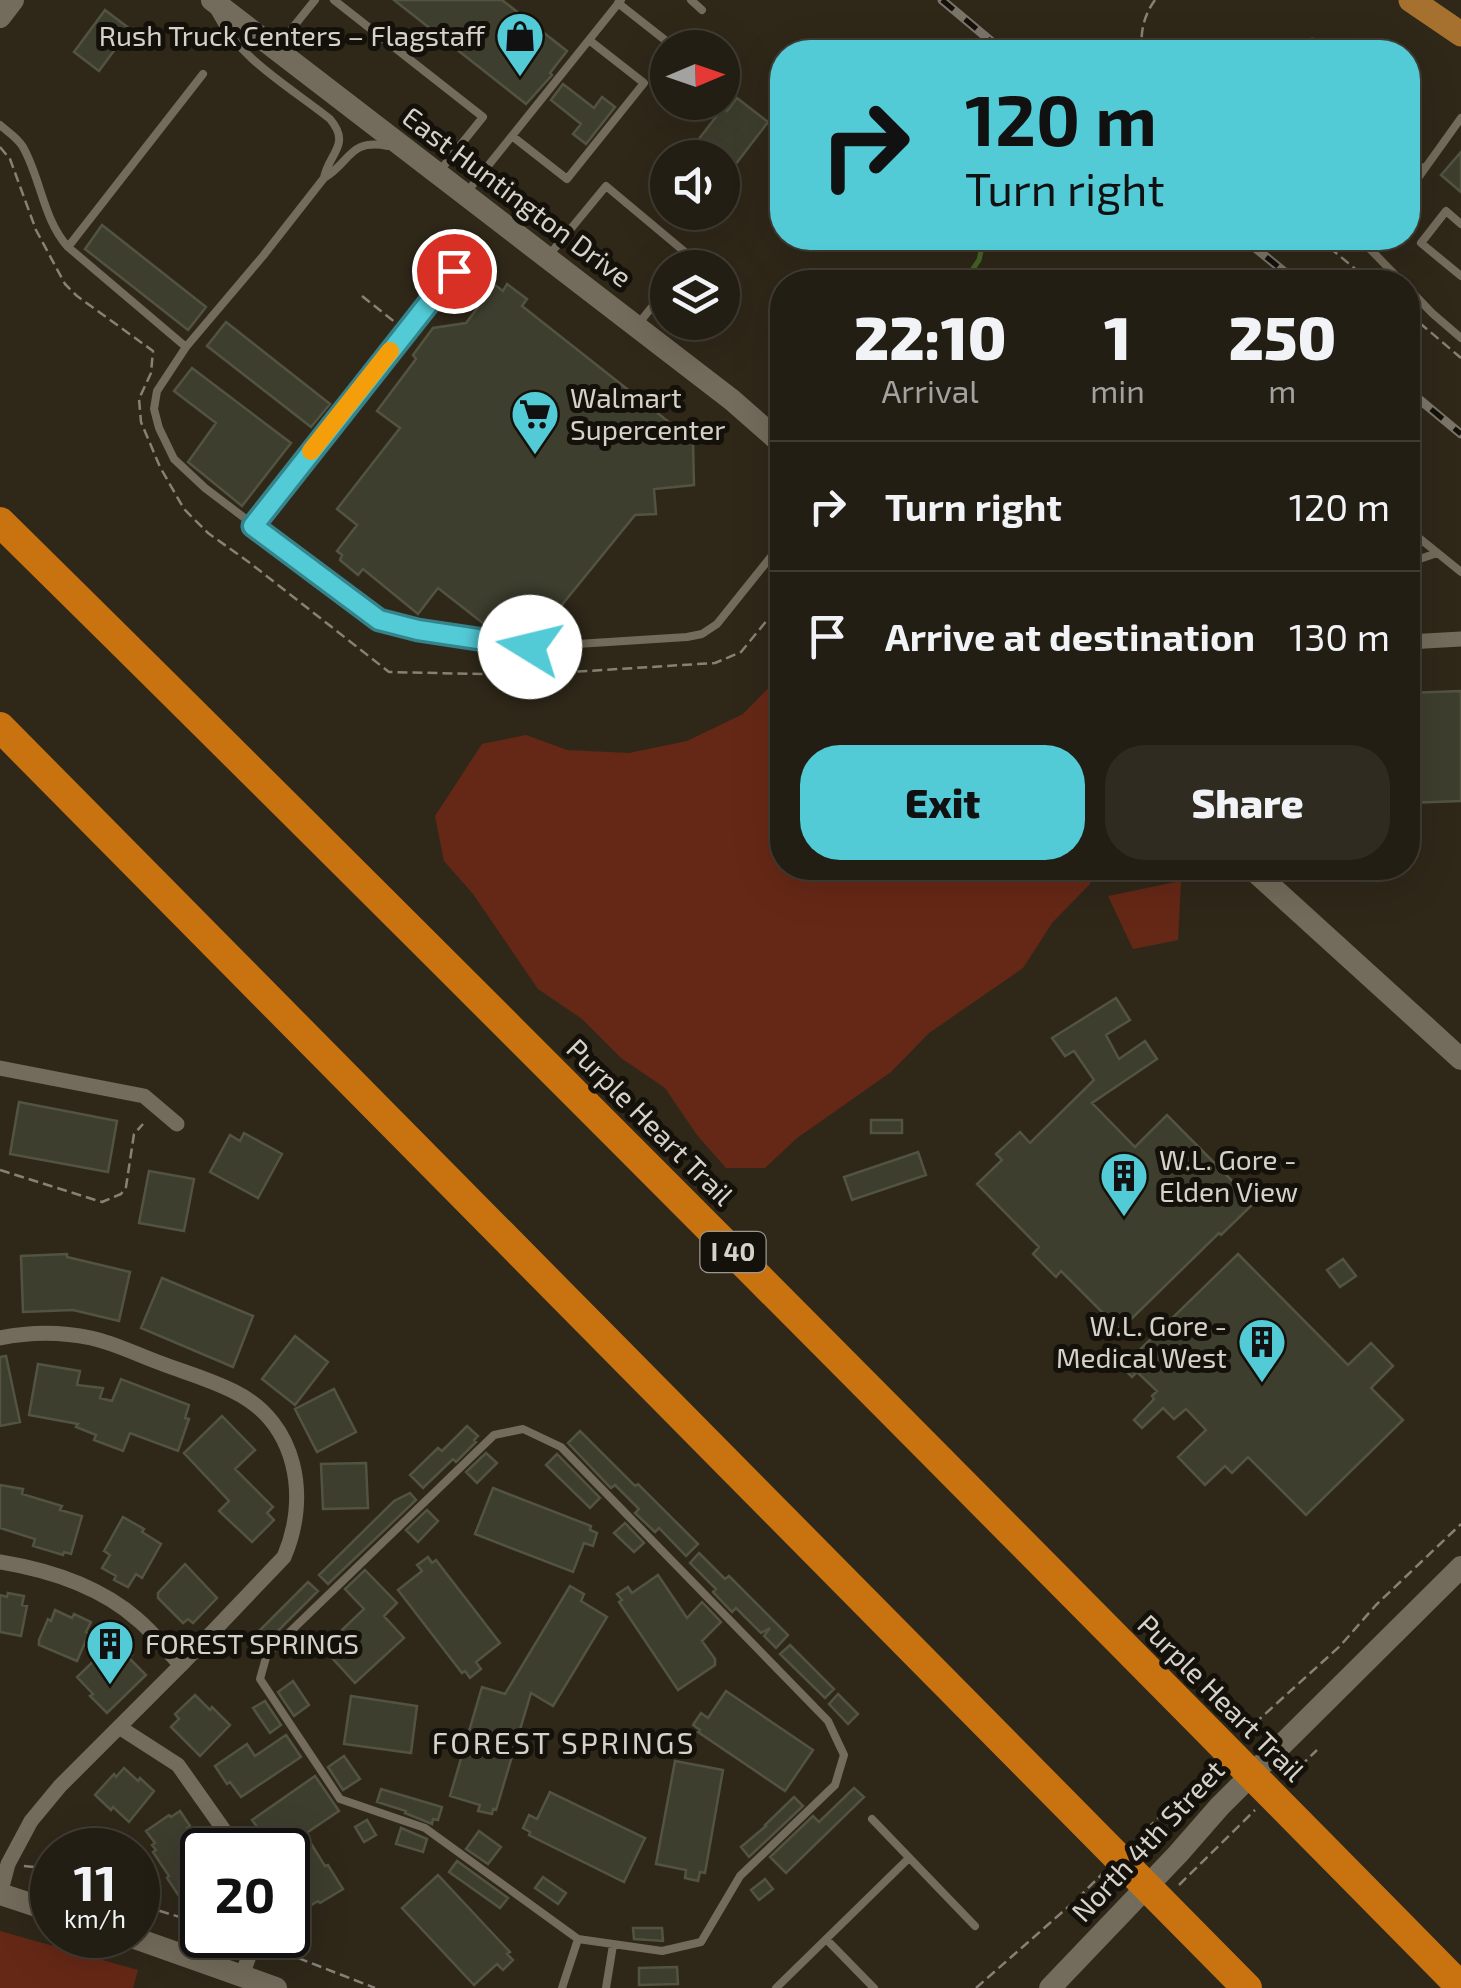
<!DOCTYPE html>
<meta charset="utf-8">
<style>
:root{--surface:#231e13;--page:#2f2b21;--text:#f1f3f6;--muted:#a3a2a0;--line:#403c33;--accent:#52cbd7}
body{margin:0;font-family:"Exo 2",sans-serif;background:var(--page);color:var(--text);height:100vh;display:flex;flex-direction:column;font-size:38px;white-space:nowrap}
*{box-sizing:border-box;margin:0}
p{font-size:32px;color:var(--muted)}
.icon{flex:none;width:55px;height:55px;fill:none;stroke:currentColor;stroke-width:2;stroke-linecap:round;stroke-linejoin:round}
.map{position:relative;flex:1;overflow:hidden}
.details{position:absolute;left:770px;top:270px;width:650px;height:610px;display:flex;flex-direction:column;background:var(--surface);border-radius:40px;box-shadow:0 10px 40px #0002,0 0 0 2px var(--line)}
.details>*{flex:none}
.guide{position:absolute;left:770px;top:40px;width:650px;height:210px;border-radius:40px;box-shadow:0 10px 40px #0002,0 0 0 2px var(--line);background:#52cbd7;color:#111;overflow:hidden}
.needle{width:65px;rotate:88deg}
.controls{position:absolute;left:650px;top:30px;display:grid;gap:20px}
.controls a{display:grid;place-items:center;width:90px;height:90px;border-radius:50%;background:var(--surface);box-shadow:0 10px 40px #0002,0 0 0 2px var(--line);font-size:50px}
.speed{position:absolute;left:30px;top:1828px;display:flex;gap:20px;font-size:50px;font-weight:700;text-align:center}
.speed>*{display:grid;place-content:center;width:130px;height:130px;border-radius:50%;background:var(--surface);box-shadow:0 10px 40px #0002,0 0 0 2px var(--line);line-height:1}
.speed small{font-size:25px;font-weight:400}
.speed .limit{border:5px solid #111;border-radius:15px;background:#fff;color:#111}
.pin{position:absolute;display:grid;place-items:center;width:85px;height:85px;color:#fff;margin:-42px;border:5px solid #fff;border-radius:50%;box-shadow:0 2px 10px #0007}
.me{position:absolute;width:110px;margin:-55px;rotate:279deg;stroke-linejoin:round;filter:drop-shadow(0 0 8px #0008)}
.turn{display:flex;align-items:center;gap:35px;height:210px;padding:0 30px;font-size:45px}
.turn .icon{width:130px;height:130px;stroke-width:2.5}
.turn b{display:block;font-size:70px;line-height:85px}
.eta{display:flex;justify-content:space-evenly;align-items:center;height:170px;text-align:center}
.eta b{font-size:60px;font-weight:800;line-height:70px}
.action{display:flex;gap:20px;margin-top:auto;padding:20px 30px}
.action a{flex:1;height:115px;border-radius:40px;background:var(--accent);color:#111;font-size:40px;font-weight:800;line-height:115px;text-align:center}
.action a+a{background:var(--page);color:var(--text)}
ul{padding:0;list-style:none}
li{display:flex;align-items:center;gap:30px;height:130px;padding:0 30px;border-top:2px solid var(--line)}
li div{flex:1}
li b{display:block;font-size:38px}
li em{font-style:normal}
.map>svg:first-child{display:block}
.green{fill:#662816}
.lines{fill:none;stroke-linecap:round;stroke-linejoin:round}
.stream{stroke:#456627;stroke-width:5}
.building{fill:#3e3e2e;stroke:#525341;stroke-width:2.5}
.path{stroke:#878175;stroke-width:2.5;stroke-dasharray:10 5;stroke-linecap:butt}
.lane{stroke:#736b5b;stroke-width:8}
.street{stroke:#736b5b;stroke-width:15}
.secondary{stroke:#736b5b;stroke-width:22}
.primary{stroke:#a6702e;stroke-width:25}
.highway{stroke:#c87310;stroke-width:30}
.rail-casing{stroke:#7b7569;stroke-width:9}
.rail{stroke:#14110b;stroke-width:5;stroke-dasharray:15;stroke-linecap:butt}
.route-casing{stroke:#35848c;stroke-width:25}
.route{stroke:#52cbd7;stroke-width:18}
.slow{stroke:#f59e0b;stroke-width:18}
.labels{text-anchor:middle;stroke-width:10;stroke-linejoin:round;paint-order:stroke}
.shield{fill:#14110b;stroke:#9c9890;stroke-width:2.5}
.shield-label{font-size:25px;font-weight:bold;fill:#d7d2c9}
.poi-label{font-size:28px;fill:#d7d2c9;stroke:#14110b;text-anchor:start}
.street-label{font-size:28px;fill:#d7d2c9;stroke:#14110b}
.neighbourhood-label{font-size:30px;letter-spacing:2.5px;fill:#d7d2c9;stroke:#14110b}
</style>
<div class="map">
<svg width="1461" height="1988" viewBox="0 0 1461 1988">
<rect width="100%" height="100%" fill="#2f2819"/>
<!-- green -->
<path class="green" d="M782,674V868H1091L1090,884L1052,923L1023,968L929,1033L891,1072L797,1138L765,1168H726L697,1135L665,1088L621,1058L582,1019L538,989L473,894L444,861L435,816L482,744L526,735L567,750L629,753L687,741L743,714Z
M1181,881L1178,940L1133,949L1108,896Z
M0,1931L138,1970L133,1988H0Z"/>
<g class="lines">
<!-- stream -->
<path class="stream" d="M1302,52L1312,40L1352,52
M1408,70L1412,72
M964,282L979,260L984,238"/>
</g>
<!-- building -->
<path class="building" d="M394,0H502L567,51L550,73L552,75L526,104Z
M105,10L130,29L99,71L74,52Z
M563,84L594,108L602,97L615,107L586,144L573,134L581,124L551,100Z
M737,98L768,122L722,182V158H684L723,108L727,111Z
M1461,152V192L1441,175Z
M102,225L206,307L188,330L85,249Z
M507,284L527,299L522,306L693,441L694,485L654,489L656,514L635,515L535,638L506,615L493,631L438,588L418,614L363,569L358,575L340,560L342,555L337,551L357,525L337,509L400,428L377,411L416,359L413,355L433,328L466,323L495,285L503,291Z
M226,322L330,404L311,427L207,346Z
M192,368L291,443L242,506L188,462L216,423L174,391Z
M1461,691V801L1408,803V693Z
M1116,998L1130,1020L1106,1035L1119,1059L1145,1041L1157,1059L1092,1103L1135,1147L1167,1115L1254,1203L1221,1235L1219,1233L1120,1330L1061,1271L1056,1277L1033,1254L1039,1247L977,1184L1002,1160L996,1154L1020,1132L1030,1143L1094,1080L1074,1051L1065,1056L1052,1038Z
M19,1102L117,1121L108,1172L10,1154Z
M871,1120H902V1133H871Z
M244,1133L282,1154L258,1198L210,1172L230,1135L240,1141Z
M918,1152L926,1175L852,1200L844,1177Z
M149,1171L194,1179L184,1231L139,1223Z
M67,1254V1257L130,1272L119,1321L73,1310L23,1312L21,1256Z
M1238,1254L1348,1365L1371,1343L1393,1366L1371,1388L1403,1420L1306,1515L1248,1457L1232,1473L1225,1466L1205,1485L1178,1457L1206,1430L1186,1409L1174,1419L1163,1408L1142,1428L1134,1420L1154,1399L1152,1396L1157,1391L1137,1372L1132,1377L1122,1367Z
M1343,1259L1356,1276L1340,1287L1327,1270Z
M162,1278L253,1316L233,1367L141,1328Z
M295,1336L328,1362L295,1405L262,1379Z
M6,1356L20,1422L0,1426V1357Z
M38,1364L80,1371L77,1385L103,1388L100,1398L112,1401L121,1379L189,1405L185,1418L189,1419L178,1451L130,1433L123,1451L94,1440L96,1435L76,1427L78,1424L29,1415Z
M334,1389L356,1432L317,1452L295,1409Z
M222,1416L255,1450L235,1469L273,1507L267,1513L274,1520L252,1542L219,1511L229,1501L184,1453Z
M467,1426L478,1436L474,1440L476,1442L456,1462L453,1459L423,1488L410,1475L438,1448L442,1451Z
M580,1431L635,1486L638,1484L698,1544L686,1556L659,1528L655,1532L635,1513L639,1509L615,1485L611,1488L568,1443Z
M486,1453L497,1463L477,1483L466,1472Z
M557,1454L600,1498L590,1508L546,1465Z
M366,1463L368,1508L323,1509L321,1464Z
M0,1485L23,1489L22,1494L62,1506L60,1510L82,1516L71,1554L64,1552L63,1555L33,1546L35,1539L0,1528Z
M493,1488L591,1526L590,1530L597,1533L593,1546L584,1543L573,1572L475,1534Z
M410,1493L416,1500L328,1584L319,1575L394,1501Z
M427,1510L438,1521L418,1542L406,1530Z
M123,1517L144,1529L142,1532L161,1544L142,1578L136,1574L128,1587L114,1580L116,1576L102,1568L110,1555L104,1551Z
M625,1523L644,1543L634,1552L614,1533Z
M699,1553L725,1579L729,1576L788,1635L776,1648L764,1636L770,1628L761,1633L736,1608L732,1612L713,1592L716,1589L690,1563Z
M428,1557L432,1563L436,1560L500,1643L476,1662L481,1669L470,1678L465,1671L462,1673L398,1590L422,1571L417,1565Z
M185,1564L217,1598L193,1623L188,1619L183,1623L158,1598V1593Z
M365,1570L397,1603L384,1616L404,1638L355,1683L323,1648L364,1609L345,1589Z
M658,1575L687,1618L702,1602L721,1622L702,1641L715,1659V1665L678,1690L619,1602L622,1600L617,1594L628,1587L632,1593Z
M308,1582L318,1591L269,1640L260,1630Z
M570,1586L584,1594L581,1601L607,1617L553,1706L531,1693L496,1810L493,1809L492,1814L478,1811L480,1805L450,1796L482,1687L505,1694Z
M8,1593L24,1596L22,1605L27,1606L21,1636L0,1632V1595L7,1597Z
M55,1610L72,1618L74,1614L91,1622L86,1632L89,1633L77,1661L39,1645V1640L48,1619L51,1621Z
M121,1644L132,1655L129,1658L146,1675L107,1713L90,1696L93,1694L77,1677L105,1650L110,1655Z
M790,1645L834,1689L825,1698L780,1654Z
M293,1681L309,1705L294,1716L278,1692Z
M726,1691L813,1750L785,1791L698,1732L700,1730L693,1725L701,1713L708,1718Z
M838,1694L858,1714L848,1724L829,1704Z
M195,1695L210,1710L212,1707L230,1725L200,1756L171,1727L179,1719L175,1714Z
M351,1696L417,1706L411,1753L344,1744Z
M265,1701L281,1725L270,1733L253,1708Z
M286,1735L301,1757L241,1797L230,1782L227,1784L215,1766L247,1744L255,1756Z
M344,1756L360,1779L343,1790L328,1767Z
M675,1761L723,1770L705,1873L700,1872L698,1881L685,1878L686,1870L656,1864Z
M124,1768L138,1781L140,1778L154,1791L129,1822L113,1807L111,1810L95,1795L114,1774L116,1777Z
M315,1776L339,1811L305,1834L325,1866L328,1865L343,1889L320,1903L318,1901L308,1907L299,1890L295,1892L288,1879V1876L295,1871L294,1868L303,1863L286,1843L276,1849L266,1834L263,1835L252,1820Z
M854,1788L864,1797L786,1873L770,1857L813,1816L819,1822Z
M381,1789L442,1807L438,1820L433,1819L432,1824L405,1813L406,1811L377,1802Z
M550,1792L645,1838L624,1882L529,1835L530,1832L523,1828L529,1815L537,1819Z
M794,1797L803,1806L749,1857L741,1847L766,1826L765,1825Z
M180,1811L190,1826L187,1828L198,1844L193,1847L202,1861V1906L194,1912L186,1899L183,1901L179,1896L167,1878L169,1876L153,1852L156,1850L152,1845L155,1843L146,1831L169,1815L171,1817Z
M367,1820L376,1835L364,1842L355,1827Z
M401,1828L427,1839L423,1852L396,1844Z
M479,1831L501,1847L488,1864L466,1849Z
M457,1861L508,1898L500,1908L449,1872Z
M438,1875L510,1952L507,1954L513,1960L503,1970L497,1964L474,1985L402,1908Z
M543,1877L566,1893L558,1904L535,1888Z
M765,1879L773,1889L759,1900L751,1890Z
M633,1928H662L663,1941L634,1939Z
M677,1967L678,1984L639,1985V1968Z"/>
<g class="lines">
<!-- path -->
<path class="path" d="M1143,52C1139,34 1144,15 1155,0
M0,147L10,159L36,230L65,284L77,296L153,351L151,373L139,399L141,422L160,467L184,509L208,533L250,563L389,672L523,675L715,663L741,652L782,602
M1318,238L1371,282
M362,296L396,323
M1408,313L1461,358
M0,1170L102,1202L121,1194L126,1187L134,1134L143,1124
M1243,1734L1340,1646L1376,1605L1461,1524
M1289,1777L1317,1750
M1136,1840L1209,1768
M24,1866L42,1868L52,1866
M1179,1885L1255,1810
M138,1890L157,1910L202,1924
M270,1947L375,1988
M976,1988L1076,1900L1102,1874"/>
<!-- lane -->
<path class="lane" d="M334,0L483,117L438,173
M691,0L702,10
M618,3L665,40
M215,12C239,59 290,87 330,119C352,145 328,154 324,178
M277,47L315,0
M1408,99L1417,106L1408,119
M0,125C8,132 18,138 23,147C41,179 43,219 68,247L186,347L157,391L154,409L159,428L174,459L205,488L379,620L418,630L530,647L687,637L702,634L717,624L782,543
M512,136L567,179L644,83L589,40
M1408,165L1425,168
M467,192L621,0
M1408,192L1461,118
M1461,224L1446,211L1421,243L1461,276
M1354,238L1371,250
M1379,238L1371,250L1402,282
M68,247L203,74
M550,254L606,186L691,257L683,268
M1408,288L1432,313L1461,338
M639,323L668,287
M186,347L263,256L324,178C351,162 349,138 388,146
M253,526L454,271
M1408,529L1461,572
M1408,563L1437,553
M523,1429L561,1447L828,1721L844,1755L835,1785L740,1876L701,1942L662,1951L578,1939L425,1828L340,1799L260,1679L267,1654L494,1435Z
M872,1819L975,1926
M826,1939L874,1988
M562,1988L578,1939
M606,1988L613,1945
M776,1988L909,1858"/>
<!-- street -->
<path class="street" d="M1408,642L1461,639
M0,1068L144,1096L177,1124
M0,1338C29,1332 62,1332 91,1338C115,1343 140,1356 163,1364C187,1373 212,1380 235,1392C297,1423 310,1497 284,1557L181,1665
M0,1562C49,1570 99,1586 137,1619C153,1632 166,1650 181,1665L60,1786L31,1821L8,1864L0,1894
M119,1727L178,1765L238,1850
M242,1975L257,1935"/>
<!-- secondary -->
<path class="secondary" d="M212,0L732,400L782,444
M0,17L13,0
M1251,868L1461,1059
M0,1894L52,1911
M126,1935L276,1988
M1050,1988L1178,1854L1220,1806L1461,1567"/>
<!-- primary -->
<path class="primary" d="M1411,0L1461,34"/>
<!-- highway -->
<path class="highway" d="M0,522C491,1006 977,1496 1461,1987
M0,727L1247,1988"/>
<!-- rail casing -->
<g class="rail-casing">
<path id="rail" d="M942,0L1004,52
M1243,238L1297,282
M1408,390L1461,434"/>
</g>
<!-- rail -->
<use href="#rail" class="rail"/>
</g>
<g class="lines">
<!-- route casing -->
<g class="route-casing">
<path id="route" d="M454,271L253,526L379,620L418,630L530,647"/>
</g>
<!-- route -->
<use href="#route" class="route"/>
<!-- slow -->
<path class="slow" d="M311,451L390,351"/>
</g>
<!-- icons -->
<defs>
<g id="shop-pin" transform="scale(2.5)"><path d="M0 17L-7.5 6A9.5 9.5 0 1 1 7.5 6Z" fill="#52cbd7" stroke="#14110b"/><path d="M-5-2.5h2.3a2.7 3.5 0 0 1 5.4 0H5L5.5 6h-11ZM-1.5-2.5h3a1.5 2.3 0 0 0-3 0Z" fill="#111"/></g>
<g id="supermarket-pin" transform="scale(2.5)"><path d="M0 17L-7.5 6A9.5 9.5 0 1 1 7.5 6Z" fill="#52cbd7" stroke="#14110b"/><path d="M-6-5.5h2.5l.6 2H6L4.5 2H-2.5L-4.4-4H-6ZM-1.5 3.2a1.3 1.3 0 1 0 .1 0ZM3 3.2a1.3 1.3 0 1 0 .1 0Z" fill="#111"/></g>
<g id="building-pin" transform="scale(2.5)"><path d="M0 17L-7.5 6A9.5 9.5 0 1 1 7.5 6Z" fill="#52cbd7" stroke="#14110b"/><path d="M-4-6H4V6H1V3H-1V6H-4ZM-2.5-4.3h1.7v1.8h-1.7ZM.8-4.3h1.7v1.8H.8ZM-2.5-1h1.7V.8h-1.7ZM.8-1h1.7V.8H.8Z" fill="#111"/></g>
</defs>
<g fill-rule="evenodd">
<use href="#shop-pin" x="520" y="36"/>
<use href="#supermarket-pin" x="535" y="414"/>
<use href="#building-pin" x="1124" y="1176"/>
<use href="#building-pin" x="1262" y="1342"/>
<use href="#building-pin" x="110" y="1644"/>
</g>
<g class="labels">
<!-- shield labels -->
<rect class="shield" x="700.5" y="1232" width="65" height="40" rx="8"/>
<g class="shield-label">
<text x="733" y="1261">I 40</text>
</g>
<!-- poi labels -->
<g class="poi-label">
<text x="485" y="46" text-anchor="end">Rush Truck Centers – Flagstaff</text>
<text x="570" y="408">Walmart<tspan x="570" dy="32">Supercenter</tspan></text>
<text x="1159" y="1170">W.L. Gore -<tspan x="1159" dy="32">Elden View</tspan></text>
<text x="1227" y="1336" text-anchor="end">W.L. Gore -<tspan x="1227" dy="32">Medical West</tspan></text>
<text x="145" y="1654">FOREST SPRINGS</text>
</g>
<!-- street labels -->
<g class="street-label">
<text transform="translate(517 197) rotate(37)" y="10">East Huntington Drive</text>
<text transform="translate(650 1122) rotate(45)" y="10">Purple Heart Trail</text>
<text transform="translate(1221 1698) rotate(45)" y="10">Purple Heart Trail</text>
<text transform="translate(1148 1841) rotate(-47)" y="10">North 4th Street</text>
</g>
<!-- neighbourhood labels -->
<g class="neighbourhood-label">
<text x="564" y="1754">FOREST SPRINGS</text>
</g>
</g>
</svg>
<div class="controls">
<a><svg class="needle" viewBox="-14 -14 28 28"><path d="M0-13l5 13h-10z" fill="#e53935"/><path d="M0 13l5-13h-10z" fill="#a3a2a0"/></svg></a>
<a><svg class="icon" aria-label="sound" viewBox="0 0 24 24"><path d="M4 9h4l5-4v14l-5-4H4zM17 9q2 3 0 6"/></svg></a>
<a><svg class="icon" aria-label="layers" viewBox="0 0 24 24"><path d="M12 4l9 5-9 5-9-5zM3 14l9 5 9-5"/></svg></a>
</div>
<div class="speed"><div>11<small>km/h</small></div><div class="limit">20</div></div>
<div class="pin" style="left:454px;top:271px;background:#d93025"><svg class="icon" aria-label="arrive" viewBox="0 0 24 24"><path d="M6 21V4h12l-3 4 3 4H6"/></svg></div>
<svg class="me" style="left:530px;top:647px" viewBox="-20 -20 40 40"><circle r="19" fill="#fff"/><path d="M0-13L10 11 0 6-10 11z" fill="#52cbd7"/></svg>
<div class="guide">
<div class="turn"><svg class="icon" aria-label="right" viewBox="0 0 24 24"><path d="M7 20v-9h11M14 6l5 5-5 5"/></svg><div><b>120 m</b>Turn right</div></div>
</div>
<section class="details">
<div class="eta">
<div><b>22:10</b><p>Arrival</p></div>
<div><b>1</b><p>min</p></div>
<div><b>250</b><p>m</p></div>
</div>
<ul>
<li><svg class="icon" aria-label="right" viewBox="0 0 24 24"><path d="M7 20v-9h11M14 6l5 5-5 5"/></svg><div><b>Turn right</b></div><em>120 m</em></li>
<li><svg class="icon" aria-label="arrive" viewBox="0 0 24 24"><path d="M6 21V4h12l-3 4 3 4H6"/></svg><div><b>Arrive at destination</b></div><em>130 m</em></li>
</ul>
<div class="action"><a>Exit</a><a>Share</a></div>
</section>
</div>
